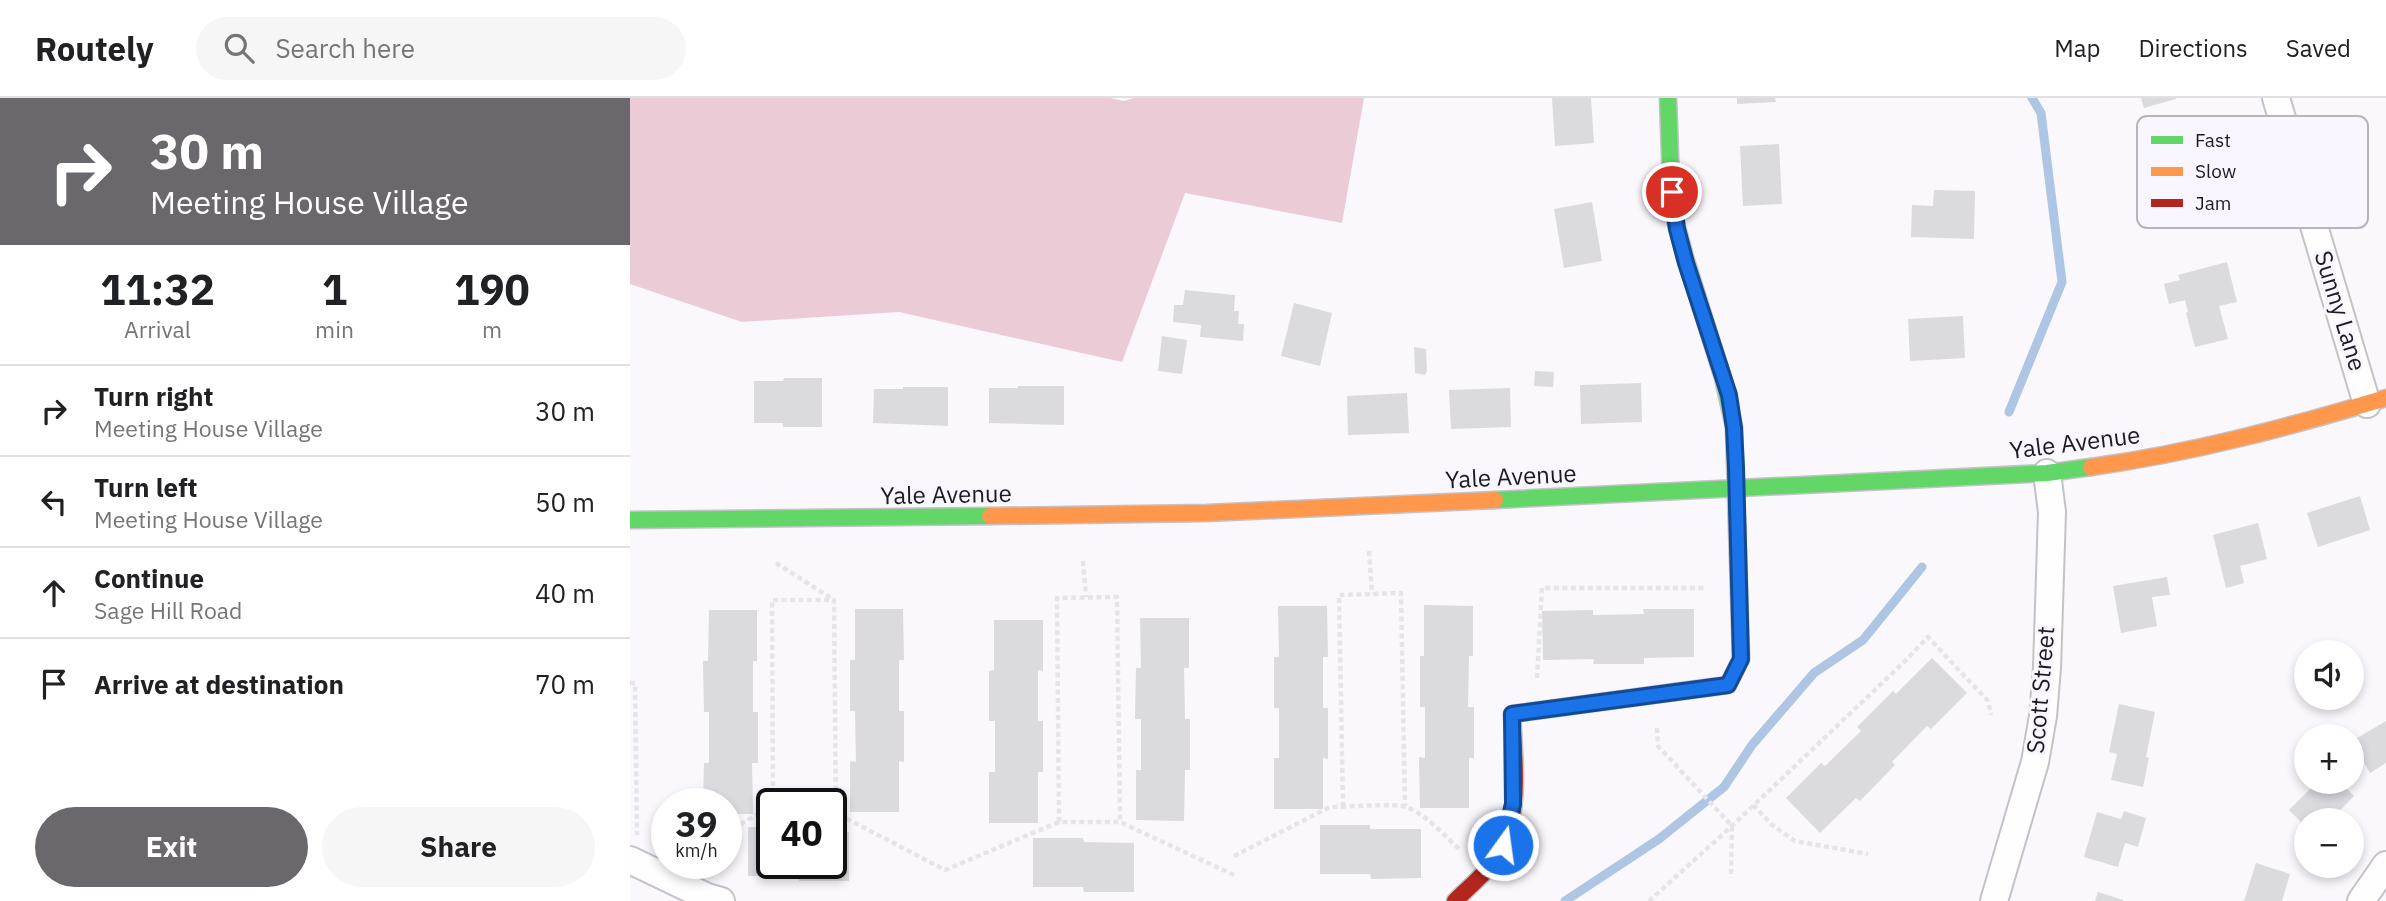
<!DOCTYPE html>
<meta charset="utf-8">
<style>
:root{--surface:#fff;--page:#f6f6f6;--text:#202124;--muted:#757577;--line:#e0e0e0;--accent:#6a686d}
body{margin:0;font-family:"IBM Plex Sans",sans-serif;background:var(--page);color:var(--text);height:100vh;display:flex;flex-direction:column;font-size:26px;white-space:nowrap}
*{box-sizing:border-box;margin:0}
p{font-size:23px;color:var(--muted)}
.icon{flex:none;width:38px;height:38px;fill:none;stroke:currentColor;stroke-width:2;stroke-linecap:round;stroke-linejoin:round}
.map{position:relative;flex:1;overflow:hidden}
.drawer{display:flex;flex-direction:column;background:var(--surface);width:630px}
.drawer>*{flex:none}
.hud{background:#6a686d;color:#fff;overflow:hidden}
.fabs{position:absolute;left:1664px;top:542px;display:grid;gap:14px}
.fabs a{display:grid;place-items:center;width:70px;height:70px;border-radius:50%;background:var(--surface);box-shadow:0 4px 10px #0003;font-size:35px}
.speed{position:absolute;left:21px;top:690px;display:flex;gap:14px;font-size:35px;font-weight:700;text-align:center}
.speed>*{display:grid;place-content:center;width:91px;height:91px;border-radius:50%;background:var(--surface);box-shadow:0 4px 10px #0003;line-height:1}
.speed small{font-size:18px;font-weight:400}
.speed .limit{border:4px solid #111;border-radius:10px;background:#fff;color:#111}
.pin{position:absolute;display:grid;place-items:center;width:60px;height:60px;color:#fff;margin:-30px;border:4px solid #fff;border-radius:50%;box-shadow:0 2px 7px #0007}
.me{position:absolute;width:77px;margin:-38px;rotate:14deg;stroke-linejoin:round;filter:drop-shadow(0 0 5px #0008)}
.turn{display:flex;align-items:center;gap:24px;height:147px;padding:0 35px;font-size:32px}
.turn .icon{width:91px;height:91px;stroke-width:2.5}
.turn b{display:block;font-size:49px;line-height:60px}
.eta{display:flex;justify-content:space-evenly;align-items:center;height:119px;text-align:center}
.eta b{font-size:42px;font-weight:800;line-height:49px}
.cta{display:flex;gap:14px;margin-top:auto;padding:14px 35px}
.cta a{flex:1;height:80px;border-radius:42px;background:var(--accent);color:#fff;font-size:28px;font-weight:800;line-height:80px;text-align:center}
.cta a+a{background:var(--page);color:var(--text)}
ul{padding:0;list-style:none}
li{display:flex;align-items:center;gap:21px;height:91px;padding:0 35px;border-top:2px solid var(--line)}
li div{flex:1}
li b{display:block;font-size:26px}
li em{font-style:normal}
header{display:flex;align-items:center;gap:42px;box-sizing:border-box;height:98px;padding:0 35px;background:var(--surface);border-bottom:2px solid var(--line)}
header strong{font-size:33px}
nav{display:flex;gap:38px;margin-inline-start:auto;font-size:24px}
.search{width:490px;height:63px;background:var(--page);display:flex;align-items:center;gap:18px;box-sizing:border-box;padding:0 24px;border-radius:38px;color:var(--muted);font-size:26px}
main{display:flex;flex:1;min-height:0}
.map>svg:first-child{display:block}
.forest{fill:#ebcbd6}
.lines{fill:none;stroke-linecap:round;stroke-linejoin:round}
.stream{stroke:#aec5e3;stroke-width:9}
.building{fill:#dbdadf}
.street-casing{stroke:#c4c2c7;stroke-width:30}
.fast-casing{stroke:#c4c2c7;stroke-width:19}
.slow-casing{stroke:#c4c2c7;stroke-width:19}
.jam-casing{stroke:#c4c2c7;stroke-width:19}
.path{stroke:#e6e4e6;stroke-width:4.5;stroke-dasharray:5 3.5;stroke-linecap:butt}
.street{stroke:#fefeff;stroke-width:26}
.fast{stroke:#63d668;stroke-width:16}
.slow{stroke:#ff974d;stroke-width:16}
.jam{stroke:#b3261e;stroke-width:16}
.route-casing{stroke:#114b97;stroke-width:18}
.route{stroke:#1a73e8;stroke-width:12}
.labels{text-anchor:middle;stroke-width:6;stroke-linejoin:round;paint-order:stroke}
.street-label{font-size:24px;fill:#1d1a20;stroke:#faf6ff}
.key{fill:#faf6ff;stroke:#b8b4bc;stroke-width:2}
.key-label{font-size:19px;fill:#1d1a20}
</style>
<header>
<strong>Routely</strong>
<div class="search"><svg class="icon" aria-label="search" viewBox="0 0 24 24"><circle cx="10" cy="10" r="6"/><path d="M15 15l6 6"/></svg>Search here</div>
<nav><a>Map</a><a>Directions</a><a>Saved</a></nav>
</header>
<main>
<section class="drawer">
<div class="hud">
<div class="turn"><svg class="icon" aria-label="right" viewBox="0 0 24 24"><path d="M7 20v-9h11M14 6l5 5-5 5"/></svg><div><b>30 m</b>Meeting House Village</div></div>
</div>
<div class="eta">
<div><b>11:32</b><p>Arrival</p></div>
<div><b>1</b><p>min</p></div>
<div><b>190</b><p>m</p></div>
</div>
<ul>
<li><svg class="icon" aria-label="right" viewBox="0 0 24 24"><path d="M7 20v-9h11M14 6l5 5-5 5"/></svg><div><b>Turn right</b><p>Meeting House Village</p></div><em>30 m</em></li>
<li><svg class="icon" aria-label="left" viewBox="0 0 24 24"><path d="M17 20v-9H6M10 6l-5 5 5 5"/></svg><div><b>Turn left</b><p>Meeting House Village</p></div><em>50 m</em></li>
<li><svg class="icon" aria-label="ahead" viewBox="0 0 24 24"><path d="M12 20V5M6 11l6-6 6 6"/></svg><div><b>Continue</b><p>Sage Hill Road</p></div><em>40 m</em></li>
<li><svg class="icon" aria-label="arrive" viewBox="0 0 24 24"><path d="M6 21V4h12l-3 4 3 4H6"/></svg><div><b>Arrive at destination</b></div><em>70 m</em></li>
</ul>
<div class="cta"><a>Exit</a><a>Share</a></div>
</section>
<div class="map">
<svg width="1756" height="803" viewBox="0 0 1756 803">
<rect width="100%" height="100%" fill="#faf8fd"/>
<!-- forest -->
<path class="forest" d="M0,0H481L494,3L504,0H734L712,125L555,95L492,264L269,214L112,224L0,186Z"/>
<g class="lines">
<!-- stream -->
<path class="stream" d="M1379,314L1432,184L1411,15L1402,0
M935,803L1029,741L1094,689L1122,647L1184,575L1233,542L1292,469"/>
</g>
<!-- building -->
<path class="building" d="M922,0H961L964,45L925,48Z
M1107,0H1145L1146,4L1107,6Z
M1511,0H1546V1L1514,10Z
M1149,46L1152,106L1113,108L1110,48Z
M1304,92L1345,93L1344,141L1281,139L1282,107L1303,108Z
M962,104L972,163L934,170L924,111Z
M1597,164L1607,204L1589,208L1598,241L1565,249L1556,215L1558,214L1555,202L1539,206L1534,186L1550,182L1548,177Z
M555,192L605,197L604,213H609L608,226H614L613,243L570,239L571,227L543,224L544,207H553Z
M664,205L702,215L690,268L651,258Z
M1333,218L1335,260L1280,263L1278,221Z
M532,238L557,242L552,276L528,273Z
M784,249L796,251L797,273L795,277L785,275Z
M905,273L924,274L923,289L904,288Z
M154,280H192V329H153V325H124V283H153Z
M1011,285L1012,324L951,326L950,287Z
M388,288H434V327L359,325V290H388Z
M273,289H318V328L243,325L244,291H273Z
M880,290L881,329L821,331L819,292Z
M777,295L779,335L718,337L717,298Z
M1730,398L1740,432L1688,449L1677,415Z
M1628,425L1637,461L1610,468L1614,485L1596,490L1583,437Z
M1537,479L1540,497L1522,499L1527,528L1491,535L1483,488Z
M794,507L843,508V558H839L838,609H844V660H839V710H790L789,659L795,660V609H790V558H794Z
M648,508H697L698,559H693V610H698V661L693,660V711H644V660H649V610H644V559H649Z
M225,511H273L274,562H269V613H274V664L269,663V714H220V663L226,664L225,613H220V562H225Z
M1013,511H1064V559L1014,560V566H963L964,561L913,562L912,513L963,512V517L1014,516Z
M79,512H127V563H123V614H128V665H122L123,716H96V705H73L74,665H79V614H74L73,563H78Z
M510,520H559V570H554L555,621H560V672H555L554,723L506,722V672H511V621H505L506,570H511Z
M364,522H413V573L408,572V623H413V674H408V725H359V674H365V623H359V573L364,572Z
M1302,560L1337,595L1301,631L1297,628L1262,664L1265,667L1230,703L1226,700L1190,735L1156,700L1191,665L1195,668L1231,633L1227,629L1263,593L1266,596Z
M1489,606L1525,614L1516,659L1519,660L1513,689L1481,682L1487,656L1479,654Z
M1756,623V665L1740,675L1722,643Z
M1687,684H1710L1724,698L1700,723H1676V729L1659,712Z
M1494,713L1516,720L1508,749L1495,745L1488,769L1454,759L1467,714L1491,721Z
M690,727H740V731H791V780L741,781L740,776H690Z
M118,729H142V765H201V734H219V783H169V778H118Z
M403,740H453L454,744L504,745V794H454L453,789H403Z
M1626,765L1660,776L1652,803H1614Z
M1468,794L1493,802V803H1465Z"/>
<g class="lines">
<!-- street casing -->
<g class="street-casing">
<path id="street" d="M1646,0L1737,306
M0,762L77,799L91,803
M1364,803L1405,664L1413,618L1417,570L1422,414L1417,375
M1731,803L1756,767"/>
</g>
<!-- fast casing -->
<g class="fast-casing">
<path id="fast" d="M1038,0L1041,84L1044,118L1055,159L1093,280L1104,329L1111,561L1098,587L1045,594
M865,402L1417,375L1461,369
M0,422L360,418"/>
</g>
<!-- slow casing -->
<g class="slow-casing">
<path id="slow" d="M1461,369C1562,355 1659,329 1756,300
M360,418L577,415L865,402"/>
</g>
<!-- jam casing -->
<g class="jam-casing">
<path id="jam" d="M825,803C840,788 858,774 869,755C892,715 884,660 882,616L1045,594"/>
</g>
<!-- path -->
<path class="path" d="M739,453L742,496
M453,463L456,499
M146,465L201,500
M907,580L912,490H1076
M0,585H5L7,737
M1027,630L1028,648L1102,728L1101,780
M143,705L142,502H204L206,715
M1123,707L1142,727L1165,743L1238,756
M713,709L709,497L771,495L775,708
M201,715H206L315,772L429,724H490L604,777
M429,724L427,500L487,499L490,724
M96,735L131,714L142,715
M604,758L700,709C714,709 766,705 776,709C796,716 816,739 831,753
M1019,803L1102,728L1271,567L1298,539L1358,603L1361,617"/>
<!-- street -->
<use href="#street" class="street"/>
<!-- fast -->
<use href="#fast" class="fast"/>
<!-- slow -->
<use href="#slow" class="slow"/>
<!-- jam -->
<use href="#jam" class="jam"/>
</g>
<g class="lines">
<!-- route casing -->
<g class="route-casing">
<path id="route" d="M873,747L883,706L882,616L1098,587L1111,561L1106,370L1104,330L1099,297L1056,165L1047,131L1042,94"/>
</g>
<!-- route -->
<use href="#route" class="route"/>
</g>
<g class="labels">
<!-- street labels -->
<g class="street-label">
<text transform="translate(1710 213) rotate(73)" y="8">Sunny Lane</text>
<text transform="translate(1445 345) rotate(-7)" y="8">Yale Avenue</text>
<text transform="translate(881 379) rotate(-3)" y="8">Yale Avenue</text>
<text transform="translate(316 397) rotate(-1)" y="8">Yale Avenue</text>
<text transform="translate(1411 592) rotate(-85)" y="8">Scott Street</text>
</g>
</g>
<!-- legend -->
<rect x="1507" y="18" width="231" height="112" rx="10" class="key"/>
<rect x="1521" y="38" width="32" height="8" fill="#63d668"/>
<rect x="1521" y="69" width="32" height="9" fill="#ff974d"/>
<rect x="1521" y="101" width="32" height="8" fill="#b3261e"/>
<g class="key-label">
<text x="1565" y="49">Fast</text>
<text x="1565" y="80">Slow</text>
<text x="1565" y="112">Jam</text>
</g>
</svg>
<div class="fabs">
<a><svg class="icon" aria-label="sound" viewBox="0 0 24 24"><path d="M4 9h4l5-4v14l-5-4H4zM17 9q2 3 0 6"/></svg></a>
<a>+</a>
<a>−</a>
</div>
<div class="speed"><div>39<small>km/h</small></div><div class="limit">40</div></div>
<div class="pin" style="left:1042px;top:94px;background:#d93025"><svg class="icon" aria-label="arrive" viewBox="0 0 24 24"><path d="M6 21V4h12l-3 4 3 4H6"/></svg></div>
<svg class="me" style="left:873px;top:747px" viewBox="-20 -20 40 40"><circle r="17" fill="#1a73e8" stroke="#fff" stroke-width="3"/><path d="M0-11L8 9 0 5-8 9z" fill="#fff"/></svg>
</div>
</main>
